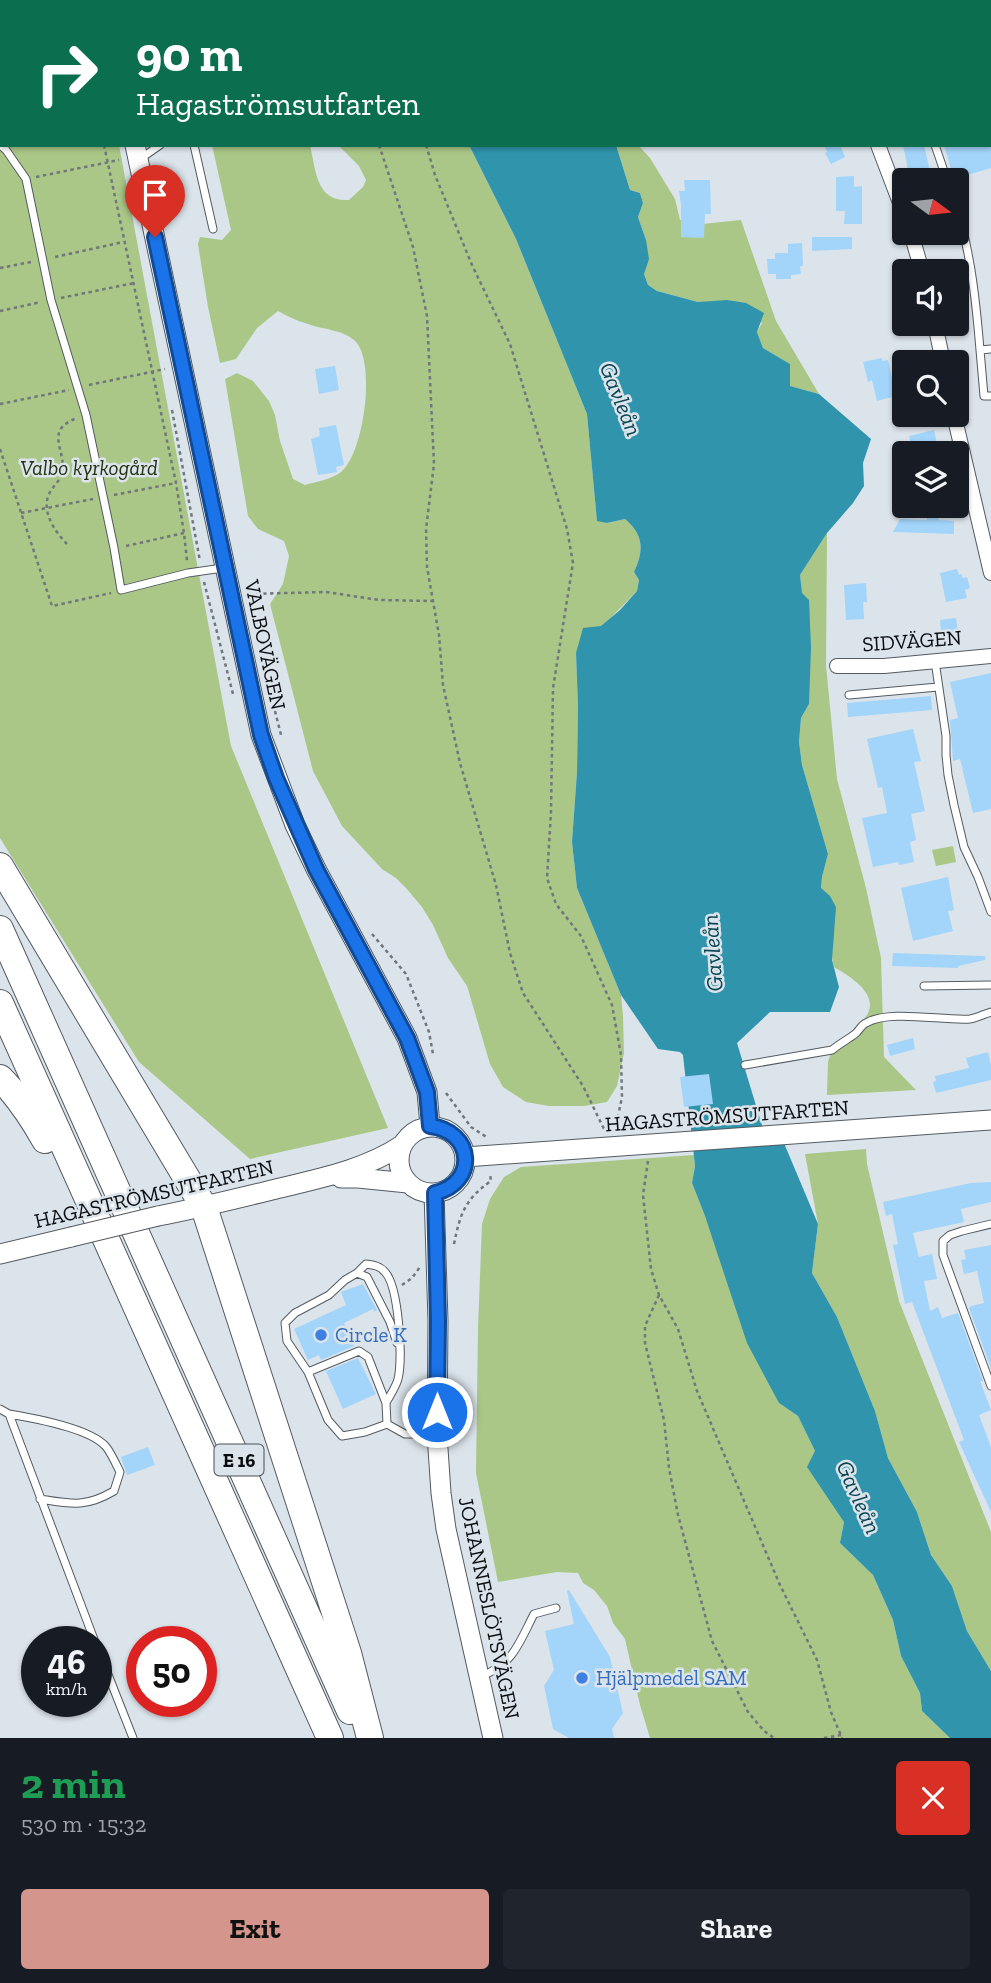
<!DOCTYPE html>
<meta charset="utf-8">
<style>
:root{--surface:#171b24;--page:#20242c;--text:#f1f3f6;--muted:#9ea1a6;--accent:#d4958d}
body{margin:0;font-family:"Zilla Slab",serif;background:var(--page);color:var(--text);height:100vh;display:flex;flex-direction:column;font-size:26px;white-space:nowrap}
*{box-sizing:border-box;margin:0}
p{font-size:23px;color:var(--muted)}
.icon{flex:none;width:38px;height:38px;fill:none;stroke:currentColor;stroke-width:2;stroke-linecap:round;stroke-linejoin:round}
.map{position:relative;height:1738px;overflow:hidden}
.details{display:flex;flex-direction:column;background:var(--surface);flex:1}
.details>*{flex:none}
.banner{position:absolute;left:0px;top:0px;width:992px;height:147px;box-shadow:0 2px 5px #0004;background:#0b6e4f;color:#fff;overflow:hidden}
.needle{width:46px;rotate:105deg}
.buttons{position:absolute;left:892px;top:168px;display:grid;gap:14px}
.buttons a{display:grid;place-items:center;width:77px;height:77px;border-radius:7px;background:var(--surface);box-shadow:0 2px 5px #0004;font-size:35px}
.speed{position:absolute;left:21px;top:1626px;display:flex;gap:14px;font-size:35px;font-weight:700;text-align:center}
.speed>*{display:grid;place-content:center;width:91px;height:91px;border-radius:50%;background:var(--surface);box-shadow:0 2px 5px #0004;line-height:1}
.speed small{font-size:18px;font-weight:400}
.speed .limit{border:10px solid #d22;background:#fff;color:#111}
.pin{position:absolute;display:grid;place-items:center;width:60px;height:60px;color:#fff;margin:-72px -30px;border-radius:50% 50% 50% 0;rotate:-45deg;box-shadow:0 0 7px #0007}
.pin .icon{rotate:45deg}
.me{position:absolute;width:77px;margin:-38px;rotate:0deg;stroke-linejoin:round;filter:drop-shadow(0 0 5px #0008)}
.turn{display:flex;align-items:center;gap:24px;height:147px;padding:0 21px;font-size:32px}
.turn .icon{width:91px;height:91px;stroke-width:2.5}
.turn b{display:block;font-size:49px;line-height:60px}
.round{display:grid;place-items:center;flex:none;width:74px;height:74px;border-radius:7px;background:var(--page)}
.summary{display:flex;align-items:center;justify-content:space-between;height:119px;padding:0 21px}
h1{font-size:42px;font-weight:700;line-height:52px;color:#1e9e55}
.action{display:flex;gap:14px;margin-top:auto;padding:14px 21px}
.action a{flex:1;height:80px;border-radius:7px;background:var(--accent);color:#111;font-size:28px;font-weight:700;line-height:80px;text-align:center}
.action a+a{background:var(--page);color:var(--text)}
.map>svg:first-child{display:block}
.green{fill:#aac787}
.water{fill:#2f94ac}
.building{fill:#a3d4f9}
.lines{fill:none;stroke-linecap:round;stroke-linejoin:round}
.lane-casing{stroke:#535b61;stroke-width:9}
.street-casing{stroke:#535b61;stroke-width:16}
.secondary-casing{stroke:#535b61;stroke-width:21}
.highway-casing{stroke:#535b61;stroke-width:28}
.path{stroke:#71777b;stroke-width:2.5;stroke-dasharray:3.5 3.5;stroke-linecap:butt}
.lane{stroke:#fff;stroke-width:7}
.street{stroke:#fff;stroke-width:14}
.secondary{stroke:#fff;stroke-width:19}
.highway{stroke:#fff;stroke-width:26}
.secondary-bridge-casing{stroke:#535b61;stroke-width:21;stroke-linecap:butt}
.secondary-bridge{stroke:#fff;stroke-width:19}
.route-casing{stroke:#114b97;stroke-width:18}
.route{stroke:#1a73e8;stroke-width:12}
.shop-dot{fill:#3f7fe0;stroke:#dbe4eb;stroke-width:2.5}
.labels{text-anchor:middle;stroke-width:5;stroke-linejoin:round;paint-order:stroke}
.shield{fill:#dbe4eb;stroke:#494e51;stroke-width:2}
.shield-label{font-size:19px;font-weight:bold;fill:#0a0d0f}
.park-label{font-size:21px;font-style:italic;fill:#23310d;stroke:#dbe4eb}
.street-label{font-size:21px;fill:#0a0d0f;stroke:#dbe4eb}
.shop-label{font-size:21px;fill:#366cbe;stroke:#dbe4eb;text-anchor:start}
.water-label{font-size:23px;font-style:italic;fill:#084451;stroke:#dbe4eb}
</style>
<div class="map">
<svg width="991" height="1738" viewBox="0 0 991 1738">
<rect width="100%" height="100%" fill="#dbe4eb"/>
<!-- green -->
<path class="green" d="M0,0H43L45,2H2V145H119L231,746L388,1128L250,1159L139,1062L0,838Z
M212,145H310C316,171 316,202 349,200L363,187L366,180L359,166L338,145H469L516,239L587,414L597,520L607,523L625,519C644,535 644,551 634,572L639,580L637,591L576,653L578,706L577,772L572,842L577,888L621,995L623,1016L624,1053L617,1086L607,1102L584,1106H549L526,1102L503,1087L490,1064L467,986L448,958L433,925L422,907L406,888L396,878L382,869L342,826L313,771L270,604L283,584L289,556L284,541L258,529L248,516L225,379L237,373L253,381L269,401L275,415L280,441L293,479L305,485C316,482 332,479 341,472C364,454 377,359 354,340C343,330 321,329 308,324C297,321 287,316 278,311L257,328L236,359L220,363L208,307L198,244L200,237L222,240L231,230Z
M616,145H638L650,158L675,199L680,220L702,224L741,220L776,321L819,394L790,386V364L763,348L757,332L762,323L698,302L657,291L648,285L644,274L646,240L638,217L643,203L640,193L630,190Z
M827,533L826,665L837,779L866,888L881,958L884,1057L916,1090L827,1095L828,1062L834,1043C844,1040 849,1034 857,1026C860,1023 866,1018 868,1013C878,993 848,975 834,967C826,939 846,912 821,889L822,877L828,854L802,765L799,742L801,718L809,704L800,575Z
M953,846L956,862L936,866L932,850Z
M866,1149L867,1164L899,1301L991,1532V1671L967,1631L952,1586L931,1555L917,1512L888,1458L875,1411L837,1317L812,1273L818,1224L805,1154Z
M694,1155L695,1166L692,1183L779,1403L798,1416L815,1451L844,1522L840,1543L873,1575L893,1620L901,1656L920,1693L922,1711L950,1738H650L640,1705L625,1639L613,1623L607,1606L594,1590L583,1583L578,1573L557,1572L498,1582L476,1473L478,1328L482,1224L490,1199L504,1177L521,1167Z"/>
<!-- water -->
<path class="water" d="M469,145H616L630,190L640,193L643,203L638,217L646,240L649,259L644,274L648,285L657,291L698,302L727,300L746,303L764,313L757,332L763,348L790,364V386L819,394L871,439L863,463L864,486L853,503L827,533L800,575L802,593L809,600L811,647L809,704L801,718L799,742L802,765L828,854L822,877L821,888L830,896L836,907L832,960L839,987L830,1012H770L737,1043L765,1135L781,1136L818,1224L812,1273L837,1317L875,1411L888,1458L917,1512L931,1555L952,1586L967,1631L991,1671V1738H950L922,1711L920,1693L901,1656L893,1620L873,1575L840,1543L844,1522L807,1467L815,1451L798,1416L779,1403L747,1343L705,1216L692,1183L695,1166L683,1055L680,1052L658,1049L621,995L577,888L572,842L577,772L578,706L576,653L583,628L601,626L620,610L637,591L639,580L634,572C644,551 644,535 625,519L607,523L597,521L587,414L516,239Z"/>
<!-- building -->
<path class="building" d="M824,145H840L845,157L831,164L825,153L827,152Z
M903,145H924L932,180H910Z
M944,145H991V168L954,179Z
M854,176V187L862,186V224H844L845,211H836V177Z
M684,180H710L711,214H705L704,238L681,237V205L679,191H685Z
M812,237H852V249L812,251Z
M802,243L803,266H800L801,274L791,275V279H776V274H768L767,259H775V253H788V244Z
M882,358V361L888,360L896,396L877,401L872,380L868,382L863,362Z
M335,366L339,390L319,394L315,369Z
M336,425L344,465L336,467L337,472L318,475L311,439L320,436L319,428Z
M934,430L939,453H913L909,436Z
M922,506H934L939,520L954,521V534L893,532L900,519L927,520Z
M957,569L959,575L962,574V578L967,577L970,588L965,590L967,598L946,602L940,573Z
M866,583L867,602H863L864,619L846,620L844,585Z
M956,618L959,638L942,640L940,620Z
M991,673V809L973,813L960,759L953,761L950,720L958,718L950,682Z
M931,696L932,710L848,717L847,703Z
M913,729L921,761L914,762L925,811L911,814L916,840L910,842L914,862L899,865L898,862L873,867L862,818L887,813L882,787L878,788L867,739Z
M948,877L954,910L948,911L953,931L913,941L901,888Z
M893,953L985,956V960L958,966V968L892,966Z
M913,1038L915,1049L890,1056L887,1045Z
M988,1052L991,1065V1080L936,1093L933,1082L936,1081L935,1076L969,1068L966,1058Z
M709,1074L713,1104L684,1107L680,1077Z
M991,1182V1202L961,1209L964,1222L913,1233L919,1257L932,1254L937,1279L924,1281L930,1311L938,1307L942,1318L958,1313L983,1381H980L991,1410L979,1415L991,1447V1512L959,1442L964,1440L912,1302L905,1304L893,1245L898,1244L892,1214L886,1216L883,1202L971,1183Z
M991,1245V1368L969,1308L971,1306L984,1303L977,1271L964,1274L961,1260L966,1259L964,1250Z
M363,1284L377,1310L374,1312L373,1309L344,1323L354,1346L321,1360L319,1355L308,1360L294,1329L346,1305L341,1292Z
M358,1358L376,1394L343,1409L326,1371Z
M148,1447L155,1465L127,1475L121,1457Z
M569,1590L610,1657L623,1713L612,1729L614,1738H569L553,1729L544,1686L554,1670L545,1631L574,1624L567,1591Z"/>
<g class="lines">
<!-- lane casing -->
<g class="lane-casing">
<path id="lane" d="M886,0L887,2
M131,2L132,0
M301,2L302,0
M0,145L6,150L26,179L51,300L86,415L114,548L121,590L188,573L223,568
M194,145L213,229
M935,145L947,180
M140,159L160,145
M957,208C971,255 976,301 980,350L991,349
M980,350L984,396H991
M935,661L946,736V755L948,775L954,805L964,847L978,877L991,912
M849,695L938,687
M924,986L991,985
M745,1065L832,1050C839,1044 847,1040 855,1034C859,1031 861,1025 866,1023C889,1009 942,1021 970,1019C977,1018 984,1014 991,1012
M991,1224L962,1231L950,1235L943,1241V1255L991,1386
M357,1273L367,1277L390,1322L397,1343
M308,1372L287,1341L285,1323L295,1313L329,1295L345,1280L357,1273L366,1264C374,1265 380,1266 385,1272C399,1287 403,1359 398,1379C396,1387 390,1395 386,1403
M0,1409L9,1414L95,1642
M9,1414C33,1418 93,1429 107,1448C112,1455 116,1464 120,1472L114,1491C85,1508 71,1504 40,1499
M387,1424L365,1432L342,1436L328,1420L308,1372L359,1351L368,1357L386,1403L387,1424L405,1434H436
M96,1644L133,1738
M480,1677C514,1663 518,1645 534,1614L556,1608"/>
</g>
<!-- street casing -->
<g class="street-casing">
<path id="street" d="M805,0L806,2
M878,145L905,216
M911,233L922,271
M935,324L943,362
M954,415L991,573
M837,666H884L991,656"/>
</g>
<!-- secondary casing -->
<g class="secondary-casing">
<path id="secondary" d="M81,0L82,2
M135,145L261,735L295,825L316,869L407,1038L427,1092L430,1126
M399 1160a33 33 0 1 1 66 0a33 33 0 1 1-66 0Z
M465,1157L991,1120
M341,1178H358L408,1183
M434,1193L438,1321L437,1434L441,1493L446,1529L493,1738
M158,1216C199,1208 239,1198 280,1188C321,1178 366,1169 402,1145
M0,1254L71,1237"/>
</g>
<!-- highway casing -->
<g class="highway-casing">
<path id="highway" d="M0,866L204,1207L348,1653L370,1738
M0,929L350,1711
M0,1003L330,1738
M0,1078C19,1097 32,1117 45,1140"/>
</g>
<!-- path -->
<path class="path" d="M29,0L30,2
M59,0L61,2
M101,0L102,2
M14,2L16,0
M0,21L2,19
M0,116L2,113
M104,145L176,483L184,533L187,561
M379,145L413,247L427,316L434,464L426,529L427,567L439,635L443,685L460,763L496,885L510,953L523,993L583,1086L604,1129
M426,145L435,175L472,265L510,344L567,529L573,563L553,688L551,812L547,878L556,904L581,936L612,1005L621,1055L622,1097L615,1131
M36,177L119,160
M55,257L123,242
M0,268L31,262
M61,298L134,283
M0,311L41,302
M89,385L165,369
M0,404L69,390
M172,410L200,561
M0,449L52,606L111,593
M114,495L176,483
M21,513L93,499
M67,544C55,532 41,511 49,494C53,485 62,480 63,470C64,447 45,430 77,418
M126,546L184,533
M204,582L233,694
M249,594L326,592L379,600L433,601
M275,711L281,735
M372,934L406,974L429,1032L433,1054
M446,1093L471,1127L488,1138
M648,1161L643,1195L651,1269L659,1295L678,1329L697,1391L780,1585L817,1660L831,1712L842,1738
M454,1244C460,1214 465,1199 491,1181L490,1173
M402,1285L412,1278L420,1267
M659,1295L645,1326V1343L664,1420L669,1468L678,1515L712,1641L748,1712L764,1731L774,1738
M824,1738L841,1735"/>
<!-- lane -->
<use href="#lane" class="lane"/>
<!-- street -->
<use href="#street" class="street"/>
<!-- secondary -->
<use href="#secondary" class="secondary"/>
<!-- highway -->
<use href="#highway" class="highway"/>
<!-- secondary-bridge casing -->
<g class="secondary-bridge-casing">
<path id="secondary-bridge" d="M71,1237L158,1216"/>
</g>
<!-- secondary-bridge -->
<use href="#secondary-bridge" class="secondary-bridge"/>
</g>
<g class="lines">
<!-- route casing -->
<g class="route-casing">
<path id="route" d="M155,237L261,735L276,778L316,869L407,1038L427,1092L430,1126C474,1131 478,1183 435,1193L438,1321L437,1412"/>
</g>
<!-- route -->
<use href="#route" class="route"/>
</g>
<!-- markers -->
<g class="shop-dot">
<circle cx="321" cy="1335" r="7"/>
<circle cx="582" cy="1678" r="7"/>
</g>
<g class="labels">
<!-- shield labels -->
<rect class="shield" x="214.5" y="1444.5" width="49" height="31" rx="5"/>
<g class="shield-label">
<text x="239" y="1467">E 16</text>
</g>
<!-- park labels -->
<g class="park-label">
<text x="89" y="475">Valbo kyrkogård</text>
</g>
<!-- street labels -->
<g class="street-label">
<text transform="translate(912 641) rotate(-4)" y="7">SIDVÄGEN</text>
<text transform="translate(265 645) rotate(78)" y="7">VALBOVÄGEN</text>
<text transform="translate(727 1116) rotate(-4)" y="7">HAGASTRÖMSUTFARTEN</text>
<text transform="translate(154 1194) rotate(-13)" y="7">HAGASTRÖMSUTFARTEN</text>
<text transform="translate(489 1608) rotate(78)" y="7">JOHANNESLÖTSVÄGEN</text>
</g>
<!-- shop labels -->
<g class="shop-label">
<text x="335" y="1342">Circle K</text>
<text x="596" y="1685">Hjälpmedel SAM</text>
</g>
<!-- water labels -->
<g class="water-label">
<text transform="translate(621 399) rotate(68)" y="8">Gavleån</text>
<text transform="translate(712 953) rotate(-94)" y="8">Gavleån</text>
<text transform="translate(859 1497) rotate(66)" y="8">Gavleån</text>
</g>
</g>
</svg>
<div class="buttons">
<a><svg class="needle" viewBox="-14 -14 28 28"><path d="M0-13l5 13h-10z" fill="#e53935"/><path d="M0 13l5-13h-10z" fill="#9ea1a6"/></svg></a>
<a><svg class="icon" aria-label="sound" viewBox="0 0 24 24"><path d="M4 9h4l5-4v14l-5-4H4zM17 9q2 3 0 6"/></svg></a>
<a><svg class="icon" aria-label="search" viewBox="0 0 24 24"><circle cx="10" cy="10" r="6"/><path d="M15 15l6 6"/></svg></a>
<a><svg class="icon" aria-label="layers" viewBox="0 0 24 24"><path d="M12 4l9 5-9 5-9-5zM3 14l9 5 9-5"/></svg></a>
</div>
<div class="speed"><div>46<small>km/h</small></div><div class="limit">50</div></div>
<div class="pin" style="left:155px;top:237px;background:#d93025"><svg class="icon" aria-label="arrive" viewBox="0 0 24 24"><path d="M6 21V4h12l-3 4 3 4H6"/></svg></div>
<svg class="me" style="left:437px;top:1412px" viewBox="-20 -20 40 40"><circle r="17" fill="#1a73e8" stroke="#fff" stroke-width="3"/><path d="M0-11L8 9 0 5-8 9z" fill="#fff"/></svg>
<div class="banner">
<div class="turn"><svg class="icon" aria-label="right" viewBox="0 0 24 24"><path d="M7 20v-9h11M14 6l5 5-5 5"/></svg><div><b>90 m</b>Hagaströmsutfarten</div></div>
</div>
</div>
<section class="details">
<div class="summary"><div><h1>2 min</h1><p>530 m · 15:32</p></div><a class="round" style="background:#d93025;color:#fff"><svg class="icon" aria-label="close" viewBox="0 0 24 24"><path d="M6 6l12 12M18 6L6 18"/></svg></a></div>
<div class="action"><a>Exit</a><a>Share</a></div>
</section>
